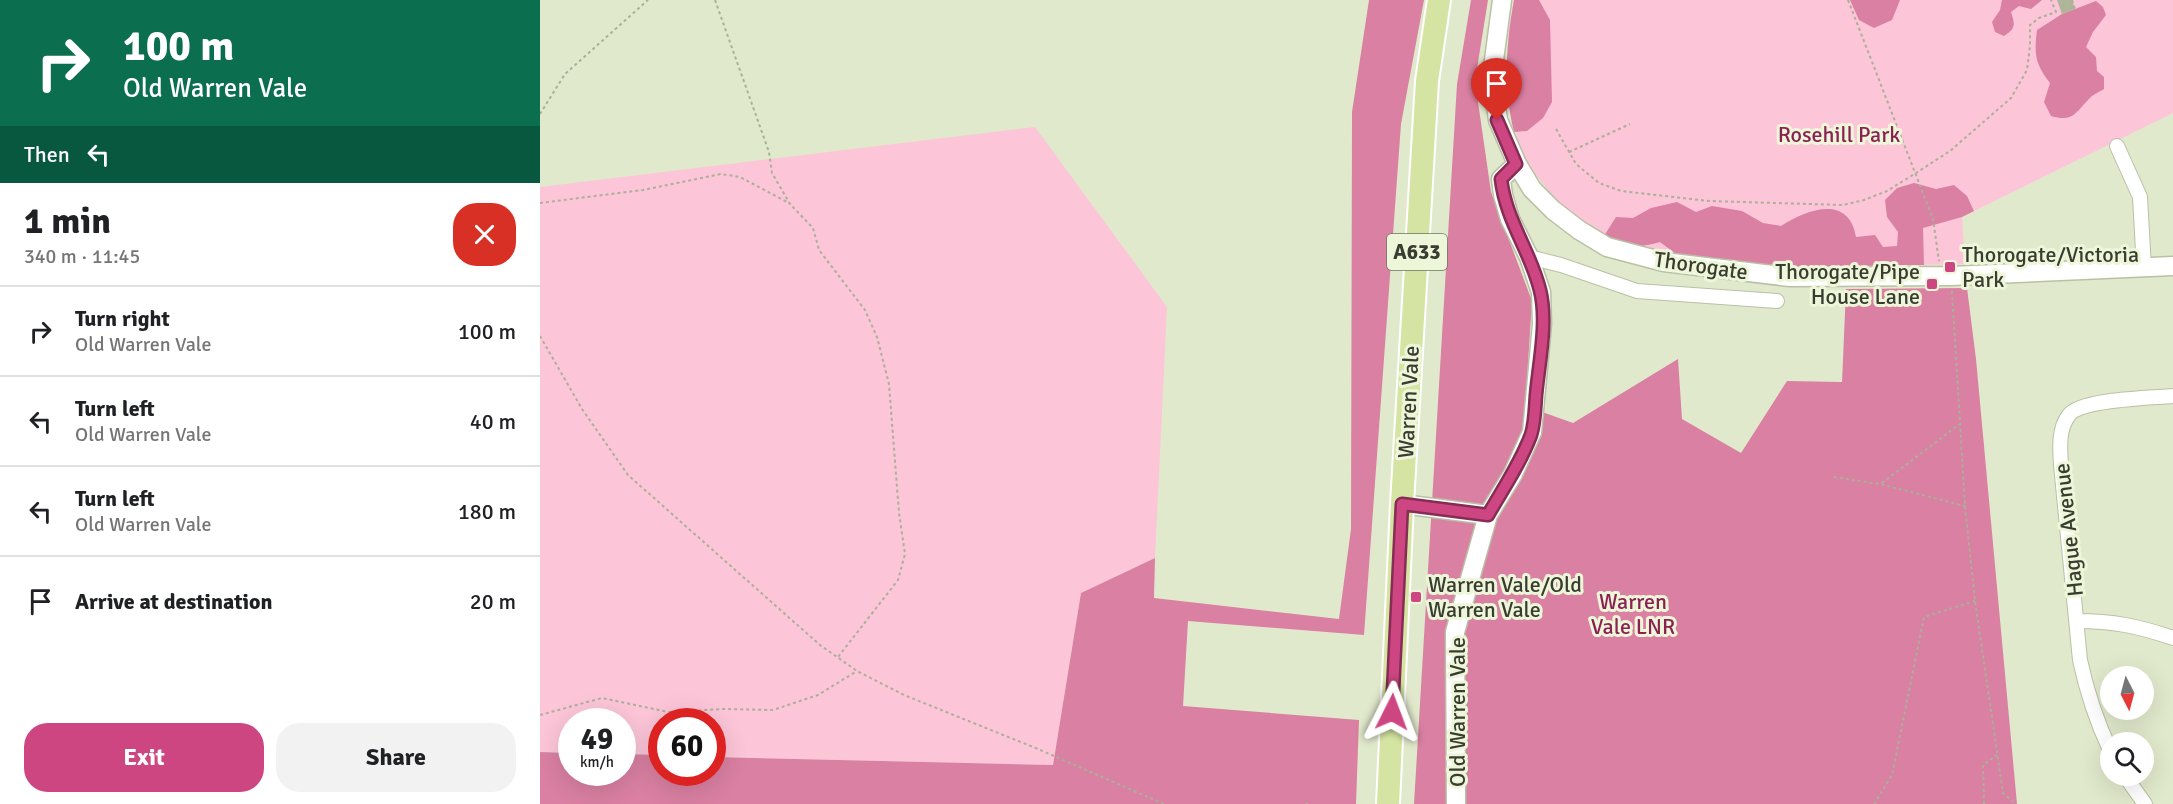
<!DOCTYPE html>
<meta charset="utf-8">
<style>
:root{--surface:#fff;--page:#f2f2f2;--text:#202124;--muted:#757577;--line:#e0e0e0;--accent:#cd4581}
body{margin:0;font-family:Signika,sans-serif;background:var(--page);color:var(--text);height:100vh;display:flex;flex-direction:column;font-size:22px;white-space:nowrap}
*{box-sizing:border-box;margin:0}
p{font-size:20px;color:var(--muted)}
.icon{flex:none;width:33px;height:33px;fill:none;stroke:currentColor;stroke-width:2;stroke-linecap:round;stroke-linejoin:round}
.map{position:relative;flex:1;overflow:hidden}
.details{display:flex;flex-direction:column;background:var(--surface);width:540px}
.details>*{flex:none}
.guide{background:#0b6e4f;color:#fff;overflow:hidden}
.needle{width:39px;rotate:174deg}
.tools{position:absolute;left:1560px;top:666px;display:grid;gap:12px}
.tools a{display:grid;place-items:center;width:54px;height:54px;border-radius:50%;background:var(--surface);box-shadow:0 6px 24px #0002;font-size:30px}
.speed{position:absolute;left:18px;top:708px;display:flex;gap:12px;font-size:30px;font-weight:700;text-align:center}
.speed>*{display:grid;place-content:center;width:78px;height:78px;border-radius:50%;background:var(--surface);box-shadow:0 6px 24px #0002;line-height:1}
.speed small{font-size:15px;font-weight:400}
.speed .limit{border:9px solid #d22;background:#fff;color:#111}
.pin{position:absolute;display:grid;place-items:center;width:51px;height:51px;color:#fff;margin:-62px -26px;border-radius:50% 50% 50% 0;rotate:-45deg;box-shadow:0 0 6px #0007}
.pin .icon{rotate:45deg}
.me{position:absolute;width:66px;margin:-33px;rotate:3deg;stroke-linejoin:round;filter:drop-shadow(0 0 4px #0008)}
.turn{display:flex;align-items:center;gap:21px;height:126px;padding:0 24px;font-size:27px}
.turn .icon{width:78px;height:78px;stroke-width:2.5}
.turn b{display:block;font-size:42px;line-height:51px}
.then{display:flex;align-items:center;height:57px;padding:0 24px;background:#0003;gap:12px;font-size:22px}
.round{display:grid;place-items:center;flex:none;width:63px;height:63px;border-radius:24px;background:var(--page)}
.summary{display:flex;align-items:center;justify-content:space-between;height:102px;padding:0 24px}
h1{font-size:36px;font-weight:700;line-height:45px}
.primary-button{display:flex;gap:12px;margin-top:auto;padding:12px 24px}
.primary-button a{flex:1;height:69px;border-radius:24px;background:var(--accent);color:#fff;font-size:24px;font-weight:700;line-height:69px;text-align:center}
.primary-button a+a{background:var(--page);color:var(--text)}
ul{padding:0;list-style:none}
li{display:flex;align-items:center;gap:18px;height:90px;padding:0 24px;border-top:2px solid var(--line)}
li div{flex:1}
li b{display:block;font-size:22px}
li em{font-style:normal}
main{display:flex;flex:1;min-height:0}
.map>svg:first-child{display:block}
.green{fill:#fcc5d8}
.forest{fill:#da80a2}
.building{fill:#aeb599}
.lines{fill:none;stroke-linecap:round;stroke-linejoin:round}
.minor-casing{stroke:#b9c1a5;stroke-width:16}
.tertiary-casing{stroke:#b9c1a5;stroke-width:21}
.primary-casing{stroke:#fff;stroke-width:26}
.path{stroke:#aab099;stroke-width:2;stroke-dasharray:3 3;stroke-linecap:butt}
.minor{stroke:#fff;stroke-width:14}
.tertiary{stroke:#fff;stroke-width:18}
.primary{stroke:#d6e4a3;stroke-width:22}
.route-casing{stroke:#852d54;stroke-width:15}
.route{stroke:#cd4581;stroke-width:10}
.poi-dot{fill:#cd4581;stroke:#eef6d9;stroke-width:2}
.labels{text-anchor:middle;stroke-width:6;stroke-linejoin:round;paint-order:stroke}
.shield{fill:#eef6d9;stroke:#6f7463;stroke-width:1.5}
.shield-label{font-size:21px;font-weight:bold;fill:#393c30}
.park-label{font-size:22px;fill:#8b2153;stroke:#eef6d9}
.poi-label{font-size:22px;fill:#393c30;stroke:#eef6d9;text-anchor:start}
.street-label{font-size:22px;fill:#393c30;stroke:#eef6d9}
</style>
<main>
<section class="details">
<div class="guide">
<div class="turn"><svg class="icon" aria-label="right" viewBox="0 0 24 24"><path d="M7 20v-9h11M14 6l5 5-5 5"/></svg><div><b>100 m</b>Old Warren Vale</div></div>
<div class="then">Then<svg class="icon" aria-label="left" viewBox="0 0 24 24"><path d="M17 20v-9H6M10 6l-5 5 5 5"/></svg></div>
</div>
<div class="summary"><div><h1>1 min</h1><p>340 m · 11:45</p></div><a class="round" style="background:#d93025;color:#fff"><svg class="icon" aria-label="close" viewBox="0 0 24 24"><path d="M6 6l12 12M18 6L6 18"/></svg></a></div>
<ul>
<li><svg class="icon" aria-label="right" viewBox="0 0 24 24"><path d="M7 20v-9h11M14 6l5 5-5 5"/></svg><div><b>Turn right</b><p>Old Warren Vale</p></div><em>100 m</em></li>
<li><svg class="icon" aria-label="left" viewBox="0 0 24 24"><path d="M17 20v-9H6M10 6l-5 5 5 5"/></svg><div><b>Turn left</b><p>Old Warren Vale</p></div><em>40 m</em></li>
<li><svg class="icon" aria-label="left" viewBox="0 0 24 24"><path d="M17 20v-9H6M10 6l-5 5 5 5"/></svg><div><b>Turn left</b><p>Old Warren Vale</p></div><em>180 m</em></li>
<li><svg class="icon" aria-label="arrive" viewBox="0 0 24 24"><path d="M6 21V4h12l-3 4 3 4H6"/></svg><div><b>Arrive at destination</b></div><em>20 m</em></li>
</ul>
<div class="primary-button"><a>Exit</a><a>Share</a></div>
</section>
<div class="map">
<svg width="1633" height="804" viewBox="0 0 1633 804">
<rect width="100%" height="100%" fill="#e1e9cc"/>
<!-- green -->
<path class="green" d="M974,0H1633V113L1422,217L1425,264L1253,267L1119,252L1072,242L1021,206L984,160L968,107L966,80L969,26Z
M495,127L627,307L615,558L541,593L513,765L173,757L172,722H122L121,755L83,754L82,722H32L31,753L0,752V187Z"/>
<!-- forest -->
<path class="forest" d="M829,0H884L861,124L824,635L648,621L643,706L819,720L816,804H0V752L31,753L32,772H82L83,754L121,755L122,772H172L173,757L513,765L541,593L615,558L614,598L799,619L811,529L812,112Z
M931,0H948L935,81L951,192L992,301L985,411L1005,413L1033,423L1138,359L1142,419L1201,453L1247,381L1302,382L1306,289L1427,288L1436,359L1477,804H874L917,84Z
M974,0H999L1010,20L1012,102L1003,118L987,131L974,132C963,87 966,45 974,0Z
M1310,0H1360L1352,20L1334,28L1319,20Z
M1462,0H1502L1491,9L1479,6L1471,12C1475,24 1476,29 1464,36L1455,32L1452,22L1460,10Z
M1556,1L1563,7L1566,15L1553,32L1546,47L1556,57L1557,71L1564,77V89C1559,92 1552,95 1548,100C1535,114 1532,122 1511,116L1504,102L1510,83C1495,64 1494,54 1497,30L1522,14Z
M1374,183L1396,189L1414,185L1427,196L1434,211L1422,217L1383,228L1384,265L1252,267L1136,254L1120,242C1100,248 1082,249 1064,236L1076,217L1093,218L1111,208L1137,202L1156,212L1172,206L1202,211L1223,223L1241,226C1267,209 1309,194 1316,237L1335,235L1343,247L1357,246L1358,232L1347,217L1345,200L1357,188Z"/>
<!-- building -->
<path class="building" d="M1517,0H1532L1535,9L1522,14Z"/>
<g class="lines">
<!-- minor casing -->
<g class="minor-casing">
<path id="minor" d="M1577,146L1600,197L1604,268
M989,257L1021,265L1097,291L1237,301
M1537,621C1573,621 1598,626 1633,638
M1570,750C1556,720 1547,693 1540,660L1521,465C1520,449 1518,429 1529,415C1541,399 1611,398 1633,396
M1585,776L1605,804"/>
</g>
<!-- tertiary casing -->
<g class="tertiary-casing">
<path id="tertiary" d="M962,0L952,75L958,120L977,164L992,189L1013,210L1039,230L1067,247L1124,262L1250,277L1411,276L1633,266
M862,504L948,515
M916,804L915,632L948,515L973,474L992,432L1002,324L1001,292L989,257L970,219L963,195L961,179L977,164"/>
</g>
<!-- primary casing -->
<g class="primary-casing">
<path id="primary" d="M848,804L862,504L887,81L899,0"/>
</g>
<!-- path -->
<path class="path" d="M175,0L229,152L232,173L250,204L273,228L279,250L325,310L337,337L349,384L359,513L365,554L358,580L298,657
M1308,0L1393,219L1399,261
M1532,0L1535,9
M0,114L25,74L108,0
M1016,129L1036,164L1059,183L1081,191L1169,201L1303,205L1324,200L1347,191L1376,173L1410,151L1471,98L1487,70L1490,46V25L1499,18L1516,12L1511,0
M1029,152L1090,124
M0,203L103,190L181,174L200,177L249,203
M1412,291L1425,506L1435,601L1463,793L1476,804
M0,336L42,409L88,475L280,645L317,671L364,695L498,749L624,804
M1294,477L1340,484L1425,506
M1342,483L1421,423
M0,715L62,698L128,712L184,709L233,710L278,695L317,671
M765,804H769
M1334,804L1352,775L1384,617L1435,601
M1444,804L1443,765L1457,755"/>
<!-- minor -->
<use href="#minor" class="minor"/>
<!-- tertiary -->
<use href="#tertiary" class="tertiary"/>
<!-- primary -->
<use href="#primary" class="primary"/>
</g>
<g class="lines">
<!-- route casing -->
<g class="route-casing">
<path id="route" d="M852,712L862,504L948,515C963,489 980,464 991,435C995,423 995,407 996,395C999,362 1008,322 1000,290C990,250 966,221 961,179L976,164L957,120"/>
</g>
<!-- route -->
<use href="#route" class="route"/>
</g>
<!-- markers -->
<g class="poi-dot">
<rect x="1404" y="261" width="12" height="12" rx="3"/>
<rect x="1386" y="278" width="12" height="12" rx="3"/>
<rect x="870" y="591" width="12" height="12" rx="3"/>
</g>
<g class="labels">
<!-- shield labels -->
<rect class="shield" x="847" y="234" width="60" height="36" rx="4.5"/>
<g class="shield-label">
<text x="877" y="259">A633</text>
</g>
<!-- park labels -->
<g class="park-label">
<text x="1299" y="142">Rosehill Park</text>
<text x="1093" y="609">Warren<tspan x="1093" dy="25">Vale LNR</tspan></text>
</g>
<!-- poi labels -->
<g class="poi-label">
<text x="1422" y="262">Thorogate/Victoria<tspan x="1422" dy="25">Park</tspan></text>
<text x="1380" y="279" text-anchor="end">Thorogate/Pipe<tspan x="1380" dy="25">House Lane</tspan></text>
<text x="888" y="592">Warren Vale/Old<tspan x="888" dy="25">Warren Vale</tspan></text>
</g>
<!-- street labels -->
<g class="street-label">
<text transform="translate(1161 265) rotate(8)" y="8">Thorogate</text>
<text transform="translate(868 402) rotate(-87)" y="8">Warren Vale</text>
<text transform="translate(1528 530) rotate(-96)" y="8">Hague Avenue</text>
<text transform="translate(917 712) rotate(-90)" y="8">Old Warren Vale</text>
</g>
</g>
</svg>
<div class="tools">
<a><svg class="needle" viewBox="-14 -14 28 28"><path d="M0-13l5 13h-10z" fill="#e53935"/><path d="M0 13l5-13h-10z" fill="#757577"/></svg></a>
<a><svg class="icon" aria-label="search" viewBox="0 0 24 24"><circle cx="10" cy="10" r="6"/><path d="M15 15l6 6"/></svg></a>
</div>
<div class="speed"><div>49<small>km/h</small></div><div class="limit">60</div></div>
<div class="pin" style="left:957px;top:120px;background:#d93025"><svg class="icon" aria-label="arrive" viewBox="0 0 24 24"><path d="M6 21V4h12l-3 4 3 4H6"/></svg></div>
<svg class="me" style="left:852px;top:712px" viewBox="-20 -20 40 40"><path d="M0-17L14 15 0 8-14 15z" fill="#cd4581" stroke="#fff" stroke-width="4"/></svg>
</div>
</main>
